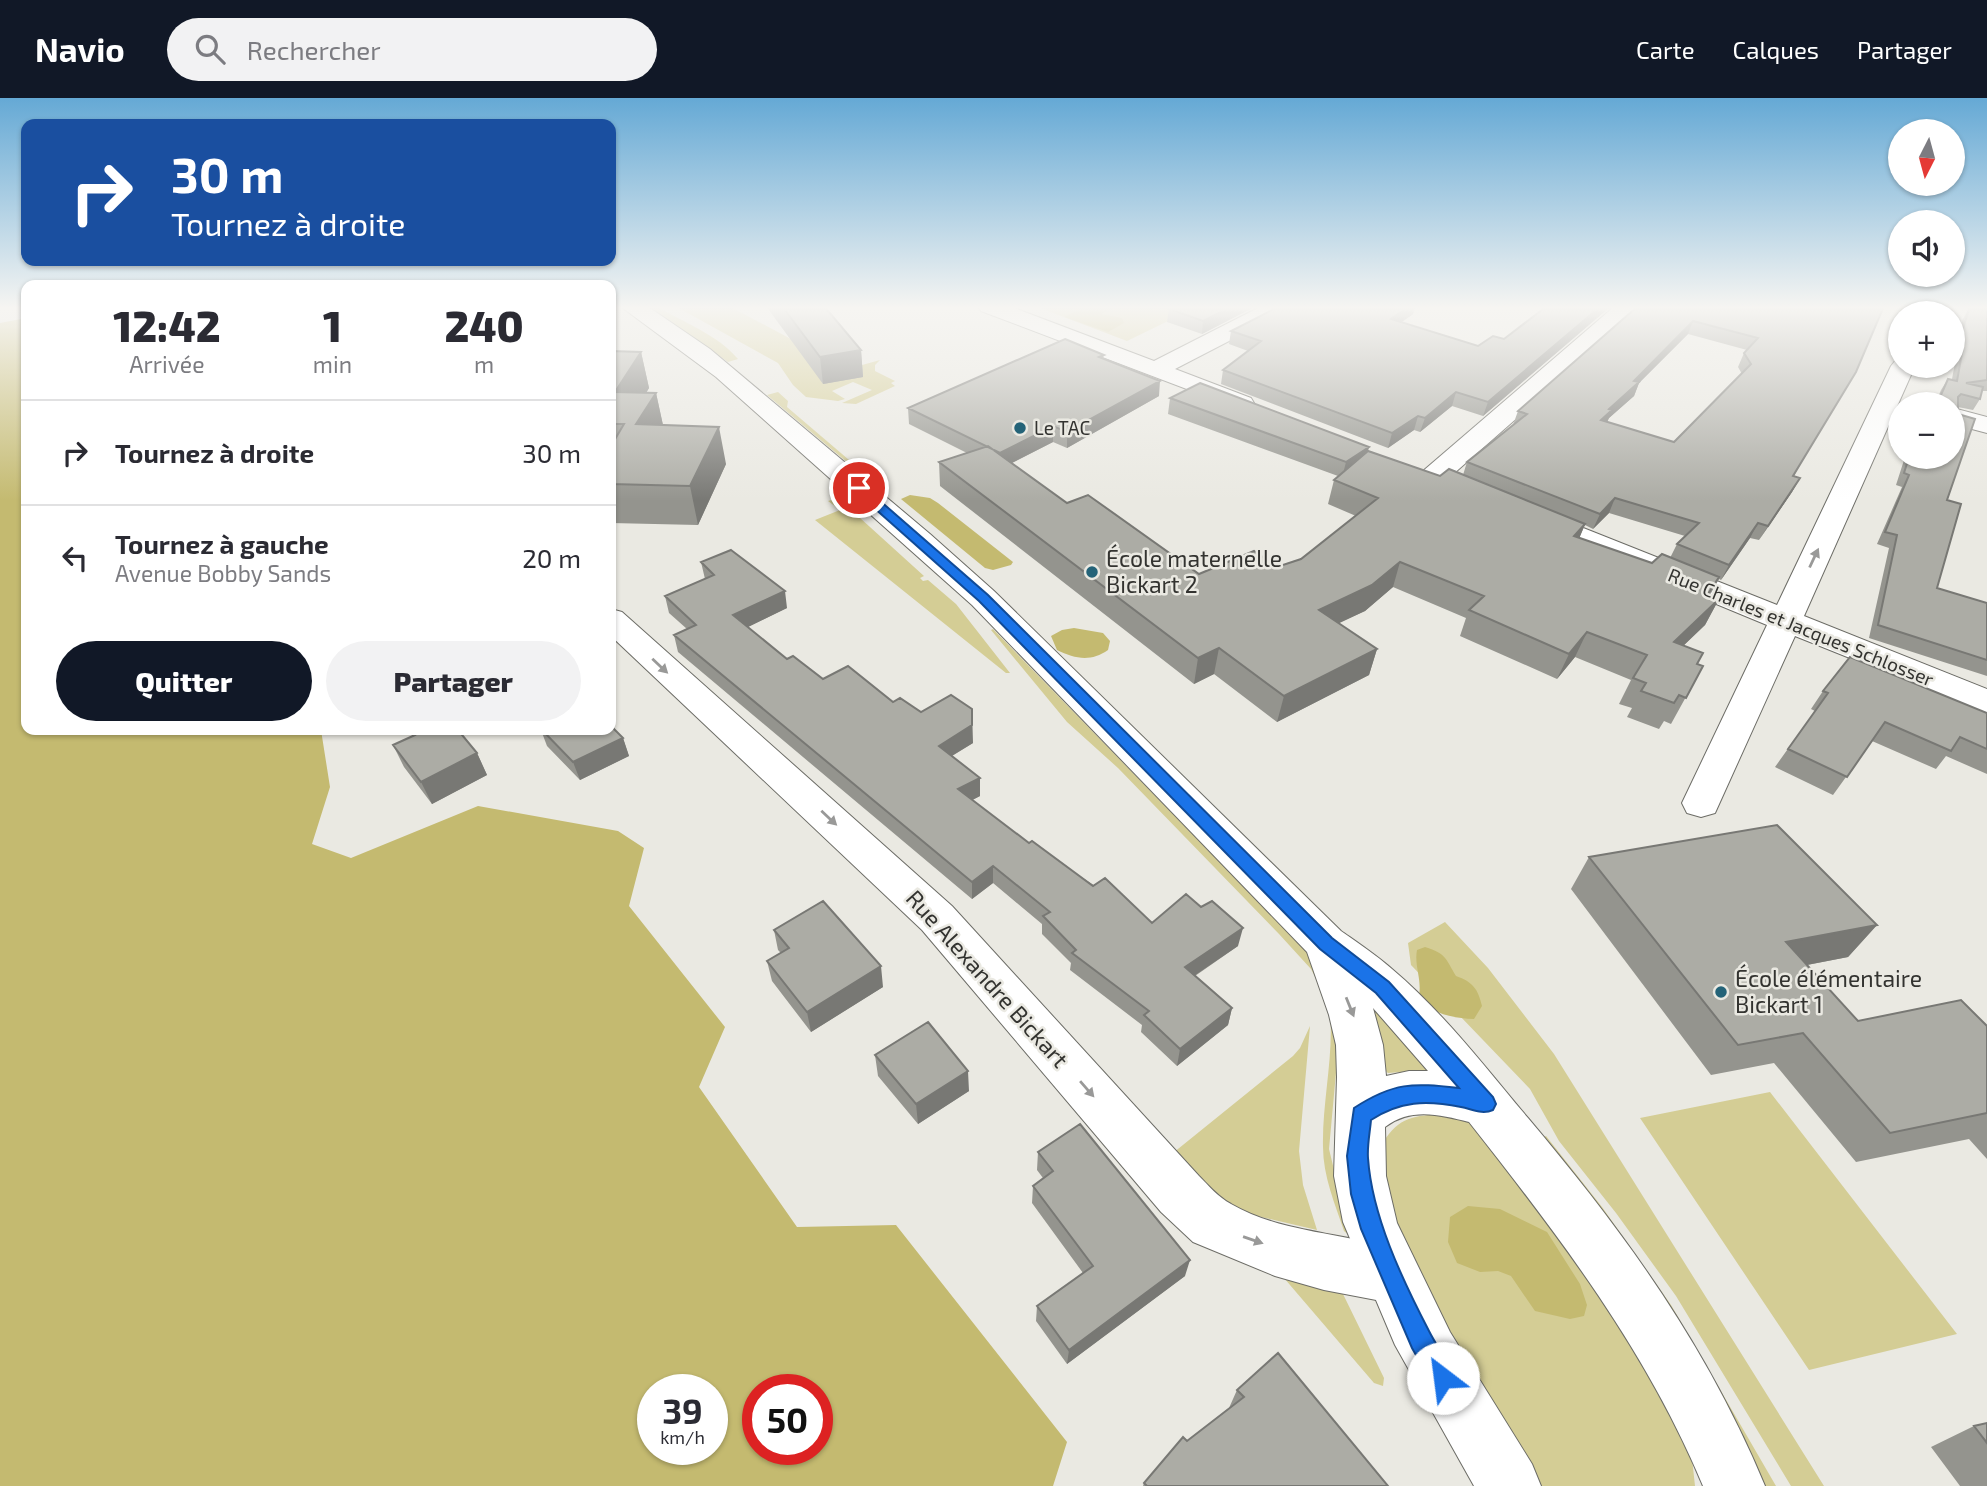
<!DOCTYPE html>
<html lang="fr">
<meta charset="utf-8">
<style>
:root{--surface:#fff;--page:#f2f2f3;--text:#2b2b33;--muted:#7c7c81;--line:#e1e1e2;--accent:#111827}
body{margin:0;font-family:"Exo 2",sans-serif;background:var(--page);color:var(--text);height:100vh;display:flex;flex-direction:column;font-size:26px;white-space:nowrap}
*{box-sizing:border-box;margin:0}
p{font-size:23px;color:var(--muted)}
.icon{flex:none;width:38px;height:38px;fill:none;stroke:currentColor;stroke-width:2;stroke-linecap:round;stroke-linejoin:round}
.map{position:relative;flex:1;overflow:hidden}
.panel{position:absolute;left:21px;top:182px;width:595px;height:455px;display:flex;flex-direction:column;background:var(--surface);border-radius:14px;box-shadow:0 2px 5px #0004}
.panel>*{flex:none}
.top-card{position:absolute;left:21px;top:21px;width:595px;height:147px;border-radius:14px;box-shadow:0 2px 5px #0004;background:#1a4fa0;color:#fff;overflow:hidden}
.needle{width:46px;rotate:186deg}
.buttons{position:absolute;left:1888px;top:21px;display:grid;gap:14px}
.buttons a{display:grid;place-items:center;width:77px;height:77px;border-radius:50%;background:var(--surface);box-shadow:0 2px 5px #0004;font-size:35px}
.speed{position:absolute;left:637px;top:1276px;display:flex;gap:14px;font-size:35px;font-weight:700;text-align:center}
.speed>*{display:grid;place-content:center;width:91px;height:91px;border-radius:50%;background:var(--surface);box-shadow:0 2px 5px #0004;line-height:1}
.speed small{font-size:18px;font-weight:400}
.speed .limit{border:10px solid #d22;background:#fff;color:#111}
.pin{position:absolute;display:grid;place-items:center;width:60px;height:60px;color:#fff;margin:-30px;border:4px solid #fff;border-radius:50%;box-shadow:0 2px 7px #0007}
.me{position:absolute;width:77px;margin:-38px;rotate:330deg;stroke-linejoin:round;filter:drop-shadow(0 0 5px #0008)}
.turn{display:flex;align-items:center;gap:24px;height:147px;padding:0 35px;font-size:32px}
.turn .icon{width:91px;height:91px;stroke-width:2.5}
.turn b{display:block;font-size:49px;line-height:60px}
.eta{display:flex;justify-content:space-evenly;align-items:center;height:119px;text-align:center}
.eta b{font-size:42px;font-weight:800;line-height:49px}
.cta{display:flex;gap:14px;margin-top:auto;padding:14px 35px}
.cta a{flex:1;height:80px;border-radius:42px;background:var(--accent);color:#fff;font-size:28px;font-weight:800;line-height:80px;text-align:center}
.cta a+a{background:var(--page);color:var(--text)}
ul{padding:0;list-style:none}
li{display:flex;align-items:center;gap:21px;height:105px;padding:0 35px;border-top:2px solid var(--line)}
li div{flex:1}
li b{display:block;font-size:26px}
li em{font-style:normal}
header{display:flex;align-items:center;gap:42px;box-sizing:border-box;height:98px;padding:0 35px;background:var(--accent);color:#fff}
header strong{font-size:33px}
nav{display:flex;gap:38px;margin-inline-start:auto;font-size:24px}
.search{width:490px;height:63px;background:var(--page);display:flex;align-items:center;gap:18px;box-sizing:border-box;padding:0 24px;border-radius:38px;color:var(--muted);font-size:26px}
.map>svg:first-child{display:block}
.green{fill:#d4cd95}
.forest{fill:#c4ba70;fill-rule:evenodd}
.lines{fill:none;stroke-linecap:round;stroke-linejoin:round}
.minor-casing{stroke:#6c6c66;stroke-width:2}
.major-casing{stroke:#6c6c66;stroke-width:2}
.minor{fill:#fff;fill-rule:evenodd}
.major{fill:#fff;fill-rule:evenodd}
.wall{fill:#94948e;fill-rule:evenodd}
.shaded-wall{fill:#787874}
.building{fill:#acaca5;stroke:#787874;stroke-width:2;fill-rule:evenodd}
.oneway{fill:#999998}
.route{fill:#1a73e8;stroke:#114b97;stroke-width:2}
.poi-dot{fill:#246378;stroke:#eae9e2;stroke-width:2.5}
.labels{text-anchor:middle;stroke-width:5;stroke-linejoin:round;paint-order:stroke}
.far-poi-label{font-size:19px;fill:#333330;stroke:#eae9e2;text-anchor:start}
.far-street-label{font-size:19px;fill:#333330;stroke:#eae9e2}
.poi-label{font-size:23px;fill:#333330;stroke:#eae9e2;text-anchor:start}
.street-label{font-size:23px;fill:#333330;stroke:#eae9e2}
</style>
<header>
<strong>Navio</strong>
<div class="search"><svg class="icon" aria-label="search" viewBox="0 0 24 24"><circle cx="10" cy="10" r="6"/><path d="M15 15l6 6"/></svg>Rechercher</div>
<nav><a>Carte</a><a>Calques</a><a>Partager</a></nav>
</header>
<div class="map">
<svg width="1987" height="1388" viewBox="0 0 1987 1388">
<rect width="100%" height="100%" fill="#eae9e2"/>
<!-- green -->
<path class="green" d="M647,208H656C683,224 718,237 738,261L728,264Z
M675,208H729L789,240L855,269L880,262L875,267V273L895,283L891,285L895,288L856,306L842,305L872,292L853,284L832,293L845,301L838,303L806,299L793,287L778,265Z
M1035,208H1199L1127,243Z
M778,294L788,303L787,309L876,385L873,386L767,297Z
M838,400L924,478L920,480L923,483L928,482L956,506L1010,575H1006L815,422L840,412L828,403Z
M993,531L1308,855L1324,896L1311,871L1279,836L1118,670L1067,624L991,532Z
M1445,824L1488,870L1554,956L1824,1388H1791L1676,1198L1616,1115L1559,1043L1530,991L1411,867L1408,845Z
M1376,900L1437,976L1412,973L1388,975L1381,969L1366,903Z
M1330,913L1339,942L1329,1051L1350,1138L1344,1133C1335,1106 1323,1078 1323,1049C1322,1004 1334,959 1330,913Z
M1310,928L1299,1053L1303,1087L1317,1132L1253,1117L1221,1102L1173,1055L1293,958L1300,950Z
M1770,994L1957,1236L1809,1272L1640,1020Z
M1440,1016L1469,1024L1565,1133L1691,1351L1695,1388H1536L1510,1349L1393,1130L1380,1049C1397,1021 1409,1018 1440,1016Z
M1546,1038L1602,1109L1671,1207L1776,1388H1757L1537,1043Z
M1278,1173L1326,1188L1343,1196L1384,1280L1383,1288L1374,1285Z"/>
<!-- forest -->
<path class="forest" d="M1087,208H1158L1159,209C1141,217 1118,202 1102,216L1122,220L1124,225L1108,234L1064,219Z
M26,220V632H321L330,689L312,746L351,760L478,708L618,733L644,750L629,808L725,929L699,989L797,1129L896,1127L1067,1344L1053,1388H0V225ZM653,1292H712V1351H653ZM758,1292H817V1351H758Z
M910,397L930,400L938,405L1013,464L1011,467L993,472L985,470L901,401Z
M1074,530L1103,535L1110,543L1108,552C1091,564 1075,561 1057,552L1051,538L1062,532Z
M1425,849C1447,856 1445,860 1456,878C1473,884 1478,891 1482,908L1474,921C1453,920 1432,917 1419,898C1422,881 1414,868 1417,852Z
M1468,1108L1500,1111L1547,1134L1580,1186L1587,1207L1584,1218L1570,1221L1535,1213L1511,1178L1498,1173L1480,1174L1457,1165L1448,1144L1450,1119Z"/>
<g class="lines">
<!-- minor casing -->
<g class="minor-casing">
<path id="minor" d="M978,208H1009L1154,263L1262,208H1290L1287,213L1175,271L1251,300L1254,305L1251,310L1242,312L981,213Z
M1615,208H1644L1443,385L1433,387L1423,385L1419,379L1423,373Z
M1919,208H1941L1938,215H1916Z
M1900,262V268H1915L1804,518L1987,591V615L1795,538L1715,715L1701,719L1687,715L1682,705L1767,527L1523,426L1519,420L1523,414L1533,411L1543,414L1777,507L1891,268L1895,263Z
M1953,310L1987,319V335L1953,326Z
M611,511L622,514L952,808L1199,1078C1209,1088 1218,1099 1231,1106C1287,1138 1354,1134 1412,1157L1420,1177L1412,1197L1392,1205L1324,1192L1275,1178L1193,1144L1161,1114L922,832L611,538Z"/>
</g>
<!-- major casing -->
<g class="major-casing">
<path id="major" d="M620,208H647L710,251L930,436L994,493L1341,833C1358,845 1376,857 1392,871C1443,914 1485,969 1528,1020C1625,1135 1707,1248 1765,1388H1703C1647,1253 1559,1138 1469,1024C1440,1017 1411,1009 1385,1029L1386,1078L1397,1125L1450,1234L1532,1366L1541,1388H1474L1395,1247L1343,1124L1334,1078L1337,979L1336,947L1329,917L1307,854L972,507L716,279ZM1373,910L1428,973H1409L1386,978L1383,947Z"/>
</g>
<!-- minor -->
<use href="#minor" class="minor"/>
<!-- major -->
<use href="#major" class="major"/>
</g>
<!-- wall -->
<path class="wall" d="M766,208H824L861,252L863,279L823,286Z
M1256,208L1202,236L1167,224L1169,211Z
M1280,208H1415L1413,216L1401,224L1478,248L1504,241L1547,208H1611L1483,318L1452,308L1420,334L1414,332L1388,350L1221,286L1223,272L1248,253L1229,246L1231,233Z
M1638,208H1884L1794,378L1800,380L1792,394L1759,442L1750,440L1721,482L1719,481L1710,497L1719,501L1705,527L1683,548L1697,566L1703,568L1671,626L1664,623L1659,631L1627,619L1632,610L1619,606L1631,582L1575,559L1557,581L1460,538L1466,520L1393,489L1365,513L1338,525L1377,551L1369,577L1277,624L1214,576L1194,586L940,388L939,364L967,355L909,326L908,310L1104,257L1103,260L1159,298L1067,350L1053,344L1012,365L1067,405L1199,476L1277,469L1301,461L1356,418L1328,406L1334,382L1338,378L1168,316L1170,300L1368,354L1440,378L1463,377L1467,364L1513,327L1518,313ZM1688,236L1747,252L1744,255L1738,269L1742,276L1674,344L1607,324L1609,320L1634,298L1639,285ZM1609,415L1685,438L1677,446L1670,460L1652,465L1579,440L1585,427L1593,431Z
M1970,208H1987V293H1982L1980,301L1973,312L1958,309V316L1975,321L1947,402L1961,406L1937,490L1987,505V578L1869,540L1889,450L1877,446L1902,389L1896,387L1905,359H1953V306H1935L1941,292L1948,281H1952L1956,260L1953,259V253L1963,221Z
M611,253L641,254L649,290L646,295H656L663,327L726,366L698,427L611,425Z
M701,464L787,510L747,529L787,561L823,581L921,614L973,645L952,658L980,680V698L972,702L1029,745L1152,825L1238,848L1195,878L1232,910L1228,927L1177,968L1141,934L1142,927L1070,872L1071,865L1042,836V826L993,785L972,801L678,554L674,537L687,531L669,515L665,498L705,481Z
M1823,593L1987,615V676L1946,658L1936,671L1872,643L1833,697L1775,669L1815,613L1811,611Z
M411,632L477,655L487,677L432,706L404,669L393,647L414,638Z
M541,632H611L623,640L629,658L580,682L547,648Z
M1589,759L1877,827L1848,859L1807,867L1858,923L1987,928V1061L1969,1041L1856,1064L1774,965L1711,977L1571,791Z
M774,832L883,889L811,934L772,883L767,863L781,855L778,852Z
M875,957L969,993L918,1026L878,978Z
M1038,1054L1185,1178L1067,1266L1036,1223L1037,1208L1083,1175L1032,1105L1033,1088L1043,1080L1037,1072Z
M1237,1292L1388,1388H1143L1144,1385L1187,1343L1229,1310Z
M1987,1325V1388H1960L1931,1349L1974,1328Z"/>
<!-- shaded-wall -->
<path class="shaded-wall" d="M1233,208H1256L1202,236L1203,223Z
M1410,208H1415L1413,216L1388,234L1391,221Z
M1601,208H1611L1483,318L1488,304Z
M1693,223L1688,236L1639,285L1634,298L1609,320L1606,326L1601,322L1609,311L1634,283Z
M861,252L863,279L823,286L820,259Z
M641,254L649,290L625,329L615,294Z
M1160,283L1159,298L1067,350V334Z
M1456,294L1452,308L1420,334L1425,320Z
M656,295L664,332L636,326Z
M1418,318L1414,332L1388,350L1392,335Z
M1053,328V344L1000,371V355Z
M719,329L726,366L698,427L690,388Z
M1369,349L1365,365L1342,380L1346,364Z
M1800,380L1792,394L1759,442L1768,428Z
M1615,400L1609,415L1593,431L1600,416Z
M1758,425L1750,440L1721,482L1729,467Z
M1585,426L1575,451L1574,438Z
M1400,464L1393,489L1365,513L1312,538L1319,512Z
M785,493L787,510L736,535L733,517Z
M1719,501L1705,527L1660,570L1674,544Z
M1587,534L1575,559L1557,581L1569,556Z
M1219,550L1214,576L1194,586L1198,560Z
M1377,551L1369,577L1277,624L1284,598Z
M972,611L973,645L940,665L939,648Z
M623,640L629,658L580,682L573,664Z
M477,655L487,677L432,706L421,684Z
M980,680V698L959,709L958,691Z
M993,768V785L972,801V784Z
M1877,827L1848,859L1760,876L1786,844Z
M1243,830L1238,848L1182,886L1185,869Z
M881,868L883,889L811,934L807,914Z
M1232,910L1228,927L1177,968L1180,951Z
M968,973L969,993L918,1026L916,1006Z
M1190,1162L1185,1178L1067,1266L1069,1252Z"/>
<!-- building -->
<path class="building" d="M782,208H824L861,252L820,259Z
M1174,208H1233L1203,223L1169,211Z
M1280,208H1410L1391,221L1478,248L1493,238L1504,241L1547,208H1601L1488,304L1456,294L1425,320L1418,318L1392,335L1223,272L1261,243L1231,233Z
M1638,208H1884L1856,274L1793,378L1800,380L1768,428L1758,425L1729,467L1677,446L1699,425L1615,400L1600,416L1467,364L1527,316L1518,313ZM1693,223L1758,240L1744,255L1751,266L1674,344L1601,322L1612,312L1609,311L1639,284L1634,283Z
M1972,208H1987V282L1966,285L1983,289L1980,301L1961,296L1958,299V316L1975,321L1947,402L1961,406L1937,490L1987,505V562L1878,527L1897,437L1885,434L1909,377L1904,375L1909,359H1953V306H1937L1948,281L1957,283L1963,250L1958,248L1969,211H1971Z
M1065,241L1104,257L1099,259L1160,283L1067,334L1053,328L1000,355L908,310Z
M611,253L641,254L615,294L656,295L636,326L719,329L690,388L611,386V348L624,326H611Z
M1200,285L1369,349L1346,364L1170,300Z
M988,348L1067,405L1088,397L1199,476L1254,453L1277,469L1301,461L1378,400L1334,382L1368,353L1440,378L1449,371L1585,426L1574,438L1652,465L1662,456L1719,479L1708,496L1719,501L1674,544L1703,555L1697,566L1703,568L1686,600L1679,597L1674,605L1641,593L1646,585L1633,580L1647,557L1587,534L1569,556L1469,512L1484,498L1400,464L1372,487L1319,512L1377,551L1284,598L1219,550L1198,560L939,364Z
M731,452L785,493L733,517L787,561L793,558L823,581L848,568L893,604L900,600L921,614L951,597L972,611V627L939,648L980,680L958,691L1029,745L1032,743L1093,788L1105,780L1152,825L1186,796L1201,809L1212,803L1243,830L1185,869L1232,910L1180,951L1144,917L1149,913L1072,855L1076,852L1043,818L1050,814L993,768L972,784L674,537L696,527L665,498L714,477L701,464Z
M1850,559L1987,615V651L1960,639L1951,653L1885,624L1847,679L1788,651L1828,595L1823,593Z
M611,628L623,640L573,664L542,632H611Z
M411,632H458L477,655L421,684L393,647L415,637Z
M1777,727L1877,827L1786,844L1858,923L1961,902L1987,928V1015L1890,1035L1803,935L1738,947L1589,759Z
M823,803L881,868L807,914L767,863L789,850L774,832Z
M928,924L968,973L916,1006L875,957Z
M1080,1026L1190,1162L1069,1252L1037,1208L1093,1168L1033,1088L1053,1073L1038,1054Z
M1278,1255L1388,1388H1147L1144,1385L1183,1339L1187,1343L1244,1299L1237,1292Z
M1987,1325V1345L1974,1328Z"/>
<!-- one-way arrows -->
<defs><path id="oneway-solid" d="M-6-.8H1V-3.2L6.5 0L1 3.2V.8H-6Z" transform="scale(1.75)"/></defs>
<g class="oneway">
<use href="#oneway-solid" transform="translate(1814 460) rotate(-65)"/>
<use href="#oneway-solid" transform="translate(660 568) rotate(43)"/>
<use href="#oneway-solid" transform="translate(829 720) rotate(43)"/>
<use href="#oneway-solid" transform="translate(1350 909) rotate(68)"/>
<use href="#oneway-solid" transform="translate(1087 991) rotate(49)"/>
<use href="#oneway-solid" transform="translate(1253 1142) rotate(19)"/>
</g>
<!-- sky -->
<linearGradient id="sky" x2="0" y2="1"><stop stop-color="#65a9d5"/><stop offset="0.52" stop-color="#f6f5f2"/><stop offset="1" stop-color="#f6f5f2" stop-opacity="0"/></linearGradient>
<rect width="1987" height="403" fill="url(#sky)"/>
<!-- route -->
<path class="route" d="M855,388H863L988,497L1332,840L1389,884L1493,999L1496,1006L1493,1012C1482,1017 1472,1011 1461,1009C1426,1002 1400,1003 1371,1022C1370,1034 1367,1048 1368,1060C1372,1118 1402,1181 1429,1233C1437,1249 1448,1263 1455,1280L1451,1289L1443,1292L1434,1289L1412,1250L1361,1131L1351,1096L1347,1058L1354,1010C1394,984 1412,985 1459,990L1376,895L1320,851L979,503L855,393Z"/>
<!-- markers -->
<g class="poi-dot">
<circle cx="1020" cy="330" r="7"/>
<circle cx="1092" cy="474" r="7"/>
<circle cx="1721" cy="894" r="7"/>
</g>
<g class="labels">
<!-- far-poi labels -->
<g class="far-poi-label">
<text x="1034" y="337">Le TAC</text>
</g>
<!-- far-street labels -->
<g class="far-street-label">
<text transform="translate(1801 529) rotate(22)" y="7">Rue Charles et Jacques Schlosser</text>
</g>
<!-- poi labels -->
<g class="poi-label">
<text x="1106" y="469">École maternelle<tspan x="1106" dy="26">Bickart 2</tspan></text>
<text x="1735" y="889">École élémentaire<tspan x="1735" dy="26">Bickart 1</tspan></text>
</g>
<!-- street labels -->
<g class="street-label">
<text transform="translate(987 881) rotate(48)" y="8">Rue Alexandre Bickart</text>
</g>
</g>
</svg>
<div class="buttons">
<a><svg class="needle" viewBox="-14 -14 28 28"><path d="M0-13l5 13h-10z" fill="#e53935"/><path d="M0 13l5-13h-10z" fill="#7c7c81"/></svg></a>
<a><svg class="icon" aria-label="sound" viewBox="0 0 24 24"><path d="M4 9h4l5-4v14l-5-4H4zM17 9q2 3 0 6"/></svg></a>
<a>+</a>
<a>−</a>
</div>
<div class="speed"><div>39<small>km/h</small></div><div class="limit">50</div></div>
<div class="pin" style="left:859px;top:390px;background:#d93025"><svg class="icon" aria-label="arrive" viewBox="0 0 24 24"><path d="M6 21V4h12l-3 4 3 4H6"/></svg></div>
<svg class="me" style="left:1443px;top:1280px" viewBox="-20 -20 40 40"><circle r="19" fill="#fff"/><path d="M0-13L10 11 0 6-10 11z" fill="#1a73e8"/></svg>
<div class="top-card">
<div class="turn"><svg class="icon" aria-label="right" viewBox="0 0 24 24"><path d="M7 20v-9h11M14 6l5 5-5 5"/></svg><div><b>30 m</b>Tournez à droite</div></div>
</div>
<section class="panel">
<div class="eta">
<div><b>12:42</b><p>Arrivée</p></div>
<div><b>1</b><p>min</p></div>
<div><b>240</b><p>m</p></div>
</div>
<ul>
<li><svg class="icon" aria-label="right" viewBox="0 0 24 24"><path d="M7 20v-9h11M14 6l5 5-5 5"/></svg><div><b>Tournez à droite</b></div><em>30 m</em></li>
<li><svg class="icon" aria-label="left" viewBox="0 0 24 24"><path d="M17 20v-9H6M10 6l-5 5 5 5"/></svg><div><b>Tournez à gauche</b><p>Avenue Bobby Sands</p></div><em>20 m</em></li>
</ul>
<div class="cta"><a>Quitter</a><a>Partager</a></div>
</section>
</div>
